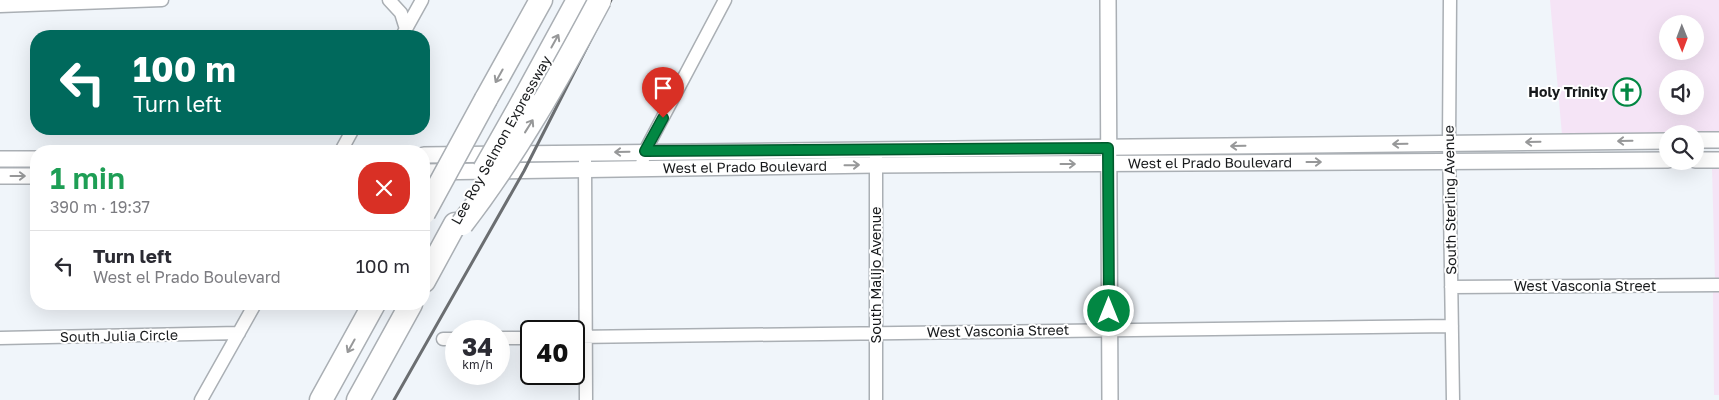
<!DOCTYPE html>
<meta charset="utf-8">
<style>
:root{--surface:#fff;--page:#f2f2f3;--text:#2b2b33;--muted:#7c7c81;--line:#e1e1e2}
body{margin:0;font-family:"Golos Text",sans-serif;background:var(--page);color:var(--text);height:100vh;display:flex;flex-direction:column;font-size:19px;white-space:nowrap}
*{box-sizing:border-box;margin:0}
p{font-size:16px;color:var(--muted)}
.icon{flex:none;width:28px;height:28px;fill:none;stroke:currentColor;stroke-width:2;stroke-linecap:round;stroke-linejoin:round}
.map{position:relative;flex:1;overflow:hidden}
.details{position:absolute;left:30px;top:145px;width:400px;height:165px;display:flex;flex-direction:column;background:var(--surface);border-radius:20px;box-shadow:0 5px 20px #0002}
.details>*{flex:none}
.guide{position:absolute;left:30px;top:30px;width:400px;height:105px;border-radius:20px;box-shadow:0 5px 20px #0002;background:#00695c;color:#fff;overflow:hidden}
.needle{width:32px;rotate:179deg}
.controls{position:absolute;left:1659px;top:15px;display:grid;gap:10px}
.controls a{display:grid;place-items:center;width:45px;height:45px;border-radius:50%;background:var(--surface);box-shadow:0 5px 20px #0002;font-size:25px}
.speed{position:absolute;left:445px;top:320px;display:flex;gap:10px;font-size:25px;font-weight:700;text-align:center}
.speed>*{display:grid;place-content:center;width:65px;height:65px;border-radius:50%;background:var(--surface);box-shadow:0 5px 20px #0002;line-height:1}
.speed small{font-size:12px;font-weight:400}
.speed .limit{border:2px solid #111;border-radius:8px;background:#fff;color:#111}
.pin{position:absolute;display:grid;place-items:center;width:42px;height:42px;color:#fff;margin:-51px -21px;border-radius:50% 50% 50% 0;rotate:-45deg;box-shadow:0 0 5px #0007}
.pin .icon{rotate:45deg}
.me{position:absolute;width:55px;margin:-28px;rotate:0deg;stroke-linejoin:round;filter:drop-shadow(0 0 4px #0008)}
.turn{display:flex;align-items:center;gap:18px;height:105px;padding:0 20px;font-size:22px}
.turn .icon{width:65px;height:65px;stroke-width:2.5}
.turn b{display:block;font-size:35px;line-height:42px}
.round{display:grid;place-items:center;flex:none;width:52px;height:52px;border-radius:20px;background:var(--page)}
.head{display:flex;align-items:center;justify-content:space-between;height:85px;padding:0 20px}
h1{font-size:30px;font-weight:600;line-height:38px;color:#1e9e55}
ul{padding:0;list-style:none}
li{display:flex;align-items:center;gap:15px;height:70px;padding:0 20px;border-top:1px solid var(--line)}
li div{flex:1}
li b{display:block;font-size:19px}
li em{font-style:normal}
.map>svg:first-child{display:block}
.commercial{fill:#f5e4f6;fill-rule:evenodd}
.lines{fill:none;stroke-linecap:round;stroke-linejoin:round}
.minor-casing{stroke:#aaafb4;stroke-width:15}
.tertiary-casing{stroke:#aaafb4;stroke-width:18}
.motorway-casing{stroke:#aaafb4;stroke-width:25}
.minor{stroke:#fff;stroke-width:12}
.tertiary{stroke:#fff;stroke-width:15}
.motorway{stroke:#fff;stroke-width:22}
.rail{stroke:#6b6e71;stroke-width:3}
.motorway-bridge-casing{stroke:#aaafb4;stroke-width:25;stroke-linecap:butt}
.motorway-bridge{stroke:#fff;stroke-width:22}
.oneway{stroke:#979899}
.route-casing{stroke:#01582c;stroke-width:12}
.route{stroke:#028743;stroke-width:9}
.labels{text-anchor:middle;stroke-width:4;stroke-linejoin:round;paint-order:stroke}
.poi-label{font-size:14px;font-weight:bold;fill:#181a1c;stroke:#fff;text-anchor:end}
.street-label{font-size:14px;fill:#181a1c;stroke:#fff}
</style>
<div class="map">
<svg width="1719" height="400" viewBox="0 0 1719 400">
<rect width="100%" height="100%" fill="#f0f5fa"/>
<!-- commercial -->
<path class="commercial" d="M1550,0H1719V133L1562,135ZM1668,24H1695V51H1668ZM1668,79H1695V106H1668Z
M1719,166V281H1715L1712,167Z
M1713,291H1719V395H1714Z"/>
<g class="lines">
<!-- minor casing -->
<g class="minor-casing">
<path id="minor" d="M389,0L401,13L406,29
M1450,0L1449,143L1453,400
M0,6L162,0
M402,36L422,0
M876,150V400
M341,151L353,129
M585,160L586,400
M641,168L645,151L725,0
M1451,287L1719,285
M574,337L1452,326
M0,338L239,333
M499,338H531
M443,339H456
M201,400L255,304"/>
</g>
<!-- tertiary casing -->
<g class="tertiary-casing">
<g id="tertiary">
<path d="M1108,0L1110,400"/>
<path d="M1695,140H1719"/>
<path d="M424,155L1668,141"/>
<path d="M0,159H36"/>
<path d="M1695,160H1719"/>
<path id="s1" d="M424,172L876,165L1668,160"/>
<path d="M0,176H36"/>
</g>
</g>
<!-- motorway casing -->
<g class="motorway-casing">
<path id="motorway" d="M486,99L541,0
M524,99L578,0
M424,281L455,224
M321,400L374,304
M358,400L411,304"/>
</g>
<!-- minor -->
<use href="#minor" class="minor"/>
<!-- tertiary -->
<use href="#tertiary" class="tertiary"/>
<!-- motorway -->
<use href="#motorway" class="motorway"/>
<!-- rail -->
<path class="rail" d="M394,400L524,171L611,0"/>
<!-- motorway-bridge casing -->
<g class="motorway-bridge-casing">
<path id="motorway-bridge" d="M484,170L524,99
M424,213L486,99
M462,224C516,154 559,77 600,0"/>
</g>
<!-- motorway-bridge -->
<use href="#motorway-bridge" class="motorway-bridge"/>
</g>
<!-- one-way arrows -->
<defs><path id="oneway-shaft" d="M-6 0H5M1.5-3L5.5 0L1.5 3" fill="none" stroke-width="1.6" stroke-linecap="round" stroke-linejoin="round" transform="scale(1.25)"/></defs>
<g class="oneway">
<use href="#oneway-shaft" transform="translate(555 41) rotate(-61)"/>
<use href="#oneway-shaft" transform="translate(499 76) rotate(119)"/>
<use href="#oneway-shaft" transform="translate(529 126) rotate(-58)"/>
<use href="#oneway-shaft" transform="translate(1625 141) rotate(179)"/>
<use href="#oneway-shaft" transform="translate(1533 142) rotate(179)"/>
<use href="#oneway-shaft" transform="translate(1400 144) rotate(179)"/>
<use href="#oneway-shaft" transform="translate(1238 146) rotate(179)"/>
<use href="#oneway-shaft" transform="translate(622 152) rotate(179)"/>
<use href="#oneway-shaft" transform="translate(1314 162)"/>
<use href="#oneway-shaft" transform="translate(1068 164)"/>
<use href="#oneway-shaft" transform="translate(852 165) rotate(-1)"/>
<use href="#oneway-shaft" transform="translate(18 176)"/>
<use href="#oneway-shaft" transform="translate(351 346) rotate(119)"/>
</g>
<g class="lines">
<!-- route casing -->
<g class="route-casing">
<path id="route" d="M663,118L645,151L1108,148L1109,311"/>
</g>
<!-- route -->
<use href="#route" class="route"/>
</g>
<!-- icons -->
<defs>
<g id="church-ring" transform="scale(1.4375)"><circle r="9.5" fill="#fff" stroke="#028743" stroke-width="1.5"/><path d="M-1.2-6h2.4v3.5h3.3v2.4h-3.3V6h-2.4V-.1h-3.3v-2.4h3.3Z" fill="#028743"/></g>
</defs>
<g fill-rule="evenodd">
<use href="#church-ring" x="1627" y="92"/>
</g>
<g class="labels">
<!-- poi labels -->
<g class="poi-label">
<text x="1608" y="97">Holy Trinity</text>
</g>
<!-- street labels -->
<g class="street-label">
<text transform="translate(501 140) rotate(-61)" y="5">Lee Roy Selmon Expressway</text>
<text dy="5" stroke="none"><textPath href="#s1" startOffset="786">West el Prado Boulevard</textPath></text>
<text dy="5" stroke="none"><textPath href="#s1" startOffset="321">West el Prado Boulevard</textPath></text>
<text transform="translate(1450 200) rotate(-91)" y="5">South Sterling Avenue</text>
<text transform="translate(876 275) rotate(-90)" y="5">South Malijo Avenue</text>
<text x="1585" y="291">West Vasconia Street</text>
<text transform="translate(998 331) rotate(-1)" y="5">West Vasconia Street</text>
<text transform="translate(119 336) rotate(-1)" y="5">South Julia Circle</text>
</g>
</g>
</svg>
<div class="controls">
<a><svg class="needle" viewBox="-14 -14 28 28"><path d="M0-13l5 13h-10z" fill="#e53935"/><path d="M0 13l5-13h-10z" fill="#7c7c81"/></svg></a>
<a><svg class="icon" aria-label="sound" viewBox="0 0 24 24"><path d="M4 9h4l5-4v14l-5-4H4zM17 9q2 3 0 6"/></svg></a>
<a><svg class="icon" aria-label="search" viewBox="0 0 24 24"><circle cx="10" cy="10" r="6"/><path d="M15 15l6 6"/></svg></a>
</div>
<div class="speed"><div>34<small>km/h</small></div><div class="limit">40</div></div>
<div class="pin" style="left:663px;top:118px;background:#d93025"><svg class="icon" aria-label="arrive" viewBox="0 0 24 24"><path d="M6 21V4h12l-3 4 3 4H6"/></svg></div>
<svg class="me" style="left:1109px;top:311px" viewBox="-20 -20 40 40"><circle r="17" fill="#028743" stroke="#fff" stroke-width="3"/><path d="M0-11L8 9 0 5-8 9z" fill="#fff"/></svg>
<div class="guide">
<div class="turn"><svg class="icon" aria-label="left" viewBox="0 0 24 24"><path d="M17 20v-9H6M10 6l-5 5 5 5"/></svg><div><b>100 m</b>Turn left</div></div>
</div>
<section class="details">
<div class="head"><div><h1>1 min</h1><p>390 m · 19:37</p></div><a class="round" style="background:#d93025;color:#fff"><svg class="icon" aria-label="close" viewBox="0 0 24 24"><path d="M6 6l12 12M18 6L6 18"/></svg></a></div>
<ul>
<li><svg class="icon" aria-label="left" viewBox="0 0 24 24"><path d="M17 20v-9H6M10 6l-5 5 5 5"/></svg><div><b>Turn left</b><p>West el Prado Boulevard</p></div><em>100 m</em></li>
</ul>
</section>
</div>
